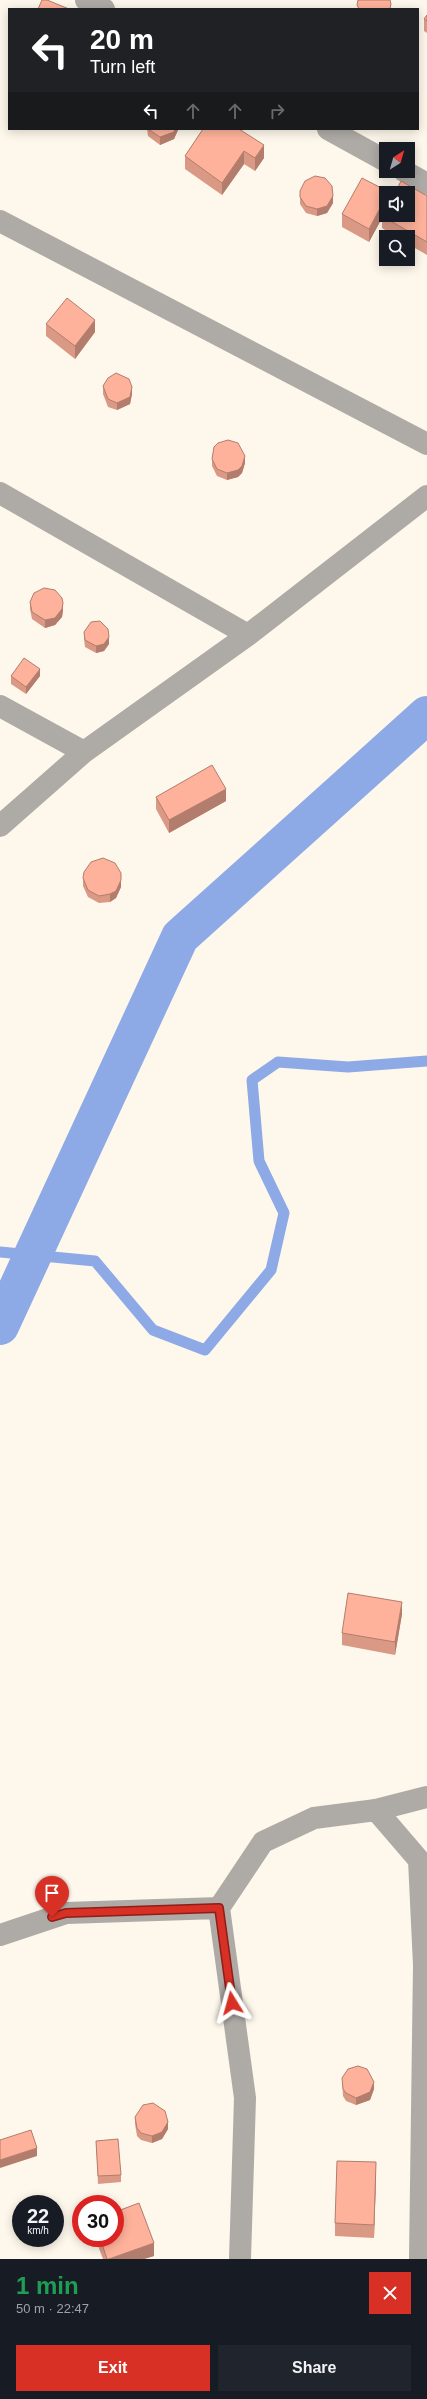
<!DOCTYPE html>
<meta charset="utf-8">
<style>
:root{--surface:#171b24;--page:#20242c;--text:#f1f3f6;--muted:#9ea1a6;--accent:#d93025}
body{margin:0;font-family:Helvetica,sans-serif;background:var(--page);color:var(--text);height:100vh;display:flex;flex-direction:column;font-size:15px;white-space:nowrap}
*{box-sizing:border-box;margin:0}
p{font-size:13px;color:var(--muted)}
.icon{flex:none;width:22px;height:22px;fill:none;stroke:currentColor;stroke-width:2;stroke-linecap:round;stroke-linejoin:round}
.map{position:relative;height:2259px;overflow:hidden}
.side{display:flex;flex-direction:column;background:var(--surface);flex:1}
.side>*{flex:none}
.guide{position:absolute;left:8px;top:8px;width:411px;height:122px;border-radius:0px;box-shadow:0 2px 10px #0003;background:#202124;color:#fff;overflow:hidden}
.needle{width:26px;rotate:37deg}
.fabs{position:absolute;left:379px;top:142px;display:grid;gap:8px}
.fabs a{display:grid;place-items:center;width:36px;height:36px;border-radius:0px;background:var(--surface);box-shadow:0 2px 10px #0003;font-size:20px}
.speed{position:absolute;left:12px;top:2195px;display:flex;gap:8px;font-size:20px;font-weight:700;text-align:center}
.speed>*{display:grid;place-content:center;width:52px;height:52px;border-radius:50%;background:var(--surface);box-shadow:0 2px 10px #0003;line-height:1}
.speed small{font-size:10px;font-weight:400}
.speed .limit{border:6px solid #d22;background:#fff;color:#111}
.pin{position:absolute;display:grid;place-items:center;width:34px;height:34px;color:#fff;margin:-41px -17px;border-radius:50% 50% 50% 0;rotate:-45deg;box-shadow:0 0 4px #0007}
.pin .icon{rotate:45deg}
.me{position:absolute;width:44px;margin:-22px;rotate:352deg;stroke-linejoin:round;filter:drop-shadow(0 0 3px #0008)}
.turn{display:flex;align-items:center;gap:14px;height:84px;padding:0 16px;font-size:18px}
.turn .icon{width:52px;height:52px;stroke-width:2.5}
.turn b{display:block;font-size:28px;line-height:34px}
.lanes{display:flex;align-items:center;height:38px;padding:0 16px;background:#0003;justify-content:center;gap:20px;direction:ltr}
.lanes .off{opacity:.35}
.round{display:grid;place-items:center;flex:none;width:42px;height:42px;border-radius:0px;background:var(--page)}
.overview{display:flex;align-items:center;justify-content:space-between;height:68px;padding:0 16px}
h1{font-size:24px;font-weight:600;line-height:30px;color:#1e9e55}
.cta{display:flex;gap:8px;margin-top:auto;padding:8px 16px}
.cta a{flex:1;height:46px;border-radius:0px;background:var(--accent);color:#fff;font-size:16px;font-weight:600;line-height:46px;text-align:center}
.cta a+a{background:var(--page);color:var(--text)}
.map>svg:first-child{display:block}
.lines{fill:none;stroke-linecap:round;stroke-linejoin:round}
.stream{stroke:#8da9e6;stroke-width:11}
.canal{stroke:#8da9e6;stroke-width:38}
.service{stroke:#aeaaa6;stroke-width:22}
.minor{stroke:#aeaaa6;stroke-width:22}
.wall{fill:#da9985}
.shaded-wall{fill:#b27d6c}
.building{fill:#feb29b;stroke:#b27d6c}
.route-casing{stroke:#8d1f18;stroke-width:10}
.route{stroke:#d93025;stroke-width:7}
</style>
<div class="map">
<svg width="427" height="2259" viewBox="0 0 427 2259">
<rect width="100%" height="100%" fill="#fef7eb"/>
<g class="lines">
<!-- stream -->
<path class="stream" d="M0,1252L95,1261L153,1330L205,1350L271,1270L284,1213L259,1161L252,1080L278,1062L348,1067L427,1061"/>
<!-- canal -->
<path class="canal" d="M0,1326L180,937L427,715"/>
<!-- service -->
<path class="service" d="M376,1810L427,1797"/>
<!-- minor -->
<path class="minor" d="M86,0L104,9
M328,129L386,161
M404,171L427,184
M0,221L427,444
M0,493L248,635
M0,706L84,752
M0,826L84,752L248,635L427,496
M0,1935L66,1913L219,1908
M240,2259L245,2098L219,1908L263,1842L314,1818L376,1810L419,1860L424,1965L420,2259"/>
</g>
<!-- wall -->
<path class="wall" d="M427,15V33L424,31V19Z
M147,129H178V130L174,139L160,145L148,136Z
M203,129L264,158L255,171L244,164L222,195L185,169V156Z
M300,191L333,203L327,213L317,216L306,213L300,204Z
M389,193L386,215L427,196V255L408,244V237H396L382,228V218L369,242L342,227V214Z
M46,324L95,332L75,359L46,336Z
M103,386L132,394L130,404L117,410L108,407L103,394Z
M212,459L245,463L242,473L238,477L227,480L217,476L212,466Z
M30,602L63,610L62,617L55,625L45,628L32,619L30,609Z
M84,632L109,644L104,651L96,653L85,647L84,639Z
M11,676H40L26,694L11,684Z
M156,797L226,801L169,833L156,809Z
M83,878L121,887L116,898L110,902L99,903L88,897L83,886Z
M402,1614L395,1655L342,1645V1633Z
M342,2078L374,2089L370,2100L356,2105L346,2101L343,2096Z
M135,2117L168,2129L162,2139L152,2143L141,2140L137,2136L135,2124Z
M96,2141L121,2175V2182L98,2184Z
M376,2175L374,2238L335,2236V2223Z
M95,2238H115L154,2256L144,2259H103Z"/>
<!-- shaded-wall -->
<path class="shaded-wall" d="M175,129H178V130L174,139L160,145V137Z
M264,145V158L255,171V158Z
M244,151V164L222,195V183Z
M333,196V203L327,213L317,216V209Z
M386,197V210L382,216V218L369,242V229Z
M95,320V332L75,359V346Z
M132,387V394L130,404L117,410V403Z
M245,456V463L242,473L238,477L227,480V473Z
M63,603V610L62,617L55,625L45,628V620Z
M109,637V644L104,651L96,653V646Z
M40,669V676L26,694V687Z
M226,789V801L169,833V820Z
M121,880V887L116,898L110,902V894Z
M402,1602V1614L395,1655V1642Z
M374,2082V2089L370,2100L356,2105V2098Z
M168,2122V2129L162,2139L152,2143V2136Z
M37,2148V2156L0,2168V2160Z
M376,2162V2175L374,2238V2225Z
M154,2243V2256L144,2259H109Z"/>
<!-- building -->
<path class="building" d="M42,0H47L69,9H38Z
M358,0H390L391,4L390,9H359L357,5Z
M427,15V21L424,19Z
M148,129H175L174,132L160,137Z
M203,129H239L264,145L255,158L244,151L222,183L185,156Z
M315,176L325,178L332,186L333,196L327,206L317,209L306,206L300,197V191L305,181Z
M362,178L389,192L388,193H386V197L369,229L342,214Z
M401,181L427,196V242L382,216L386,208V215H408V193H395Z
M67,298L95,320L75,346L46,324Z
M116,373L129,379L132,387L130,397L117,403L108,399L103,386L108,378Z
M228,440L238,443L245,456L242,466L238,470L227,473L217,469L212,459L214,447L218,443Z
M44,588L55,590L62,598L63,603L62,609L55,618L45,620L32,612L30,602L34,593Z
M100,621L108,629L109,637L104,644L96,646L85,640L84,632L91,622Z
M24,658L40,669L26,687L11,676Z
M212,765L226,789L169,820L156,797Z
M103,858L115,863L121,873V880L116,891L110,894L99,896L88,890L83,878L84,872L91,862Z
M348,1593L402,1602L395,1642L342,1633Z
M358,2066L367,2069L374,2082L370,2092L356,2098L346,2093L343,2089L342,2078L348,2069Z
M153,2103L165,2111L168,2122L162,2132L152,2136L141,2133L137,2128L135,2117L143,2105Z
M31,2130L37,2148L0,2160V2140Z
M118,2139L121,2175L98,2176L96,2141Z
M337,2161L376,2162L374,2225L335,2223Z
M139,2203L154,2243L109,2259H107L100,2238H115V2212Z"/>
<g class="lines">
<!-- route casing -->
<g class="route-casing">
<path id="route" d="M52,1917L66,1913L219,1908L232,2003"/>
</g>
<!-- route -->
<use href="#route" class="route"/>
</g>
</svg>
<div class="fabs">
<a><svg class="needle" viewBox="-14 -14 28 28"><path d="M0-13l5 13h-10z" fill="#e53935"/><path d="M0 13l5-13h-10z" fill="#9ea1a6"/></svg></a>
<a><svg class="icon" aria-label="sound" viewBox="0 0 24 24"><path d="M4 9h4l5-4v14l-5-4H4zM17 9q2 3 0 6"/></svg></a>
<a><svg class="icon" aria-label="search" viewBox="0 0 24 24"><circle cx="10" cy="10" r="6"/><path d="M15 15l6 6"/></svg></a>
</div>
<div class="speed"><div>22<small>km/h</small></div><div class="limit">30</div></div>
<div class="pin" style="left:52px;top:1917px;background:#d93025"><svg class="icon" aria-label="arrive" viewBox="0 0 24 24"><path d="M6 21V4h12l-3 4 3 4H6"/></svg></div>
<svg class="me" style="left:232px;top:2003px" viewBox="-20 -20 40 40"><path d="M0-17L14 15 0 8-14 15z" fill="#d93025" stroke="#fff" stroke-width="4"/></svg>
<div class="guide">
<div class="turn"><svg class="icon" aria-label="left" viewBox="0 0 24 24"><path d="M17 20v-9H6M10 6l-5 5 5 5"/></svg><div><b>20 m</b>Turn left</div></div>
<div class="lanes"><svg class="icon" aria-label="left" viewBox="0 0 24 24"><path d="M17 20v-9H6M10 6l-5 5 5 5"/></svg><svg class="icon off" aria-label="ahead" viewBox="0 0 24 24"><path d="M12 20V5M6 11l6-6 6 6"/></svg><svg class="icon off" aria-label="ahead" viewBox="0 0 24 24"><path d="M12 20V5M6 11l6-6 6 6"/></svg><svg class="icon off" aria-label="right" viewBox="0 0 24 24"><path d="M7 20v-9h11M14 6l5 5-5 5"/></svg></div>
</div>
</div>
<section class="side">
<div class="overview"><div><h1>1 min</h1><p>50 m · 22:47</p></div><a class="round" style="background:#d93025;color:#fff"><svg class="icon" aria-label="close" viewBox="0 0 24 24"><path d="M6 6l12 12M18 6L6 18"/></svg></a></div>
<div class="cta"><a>Exit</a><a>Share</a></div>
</section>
